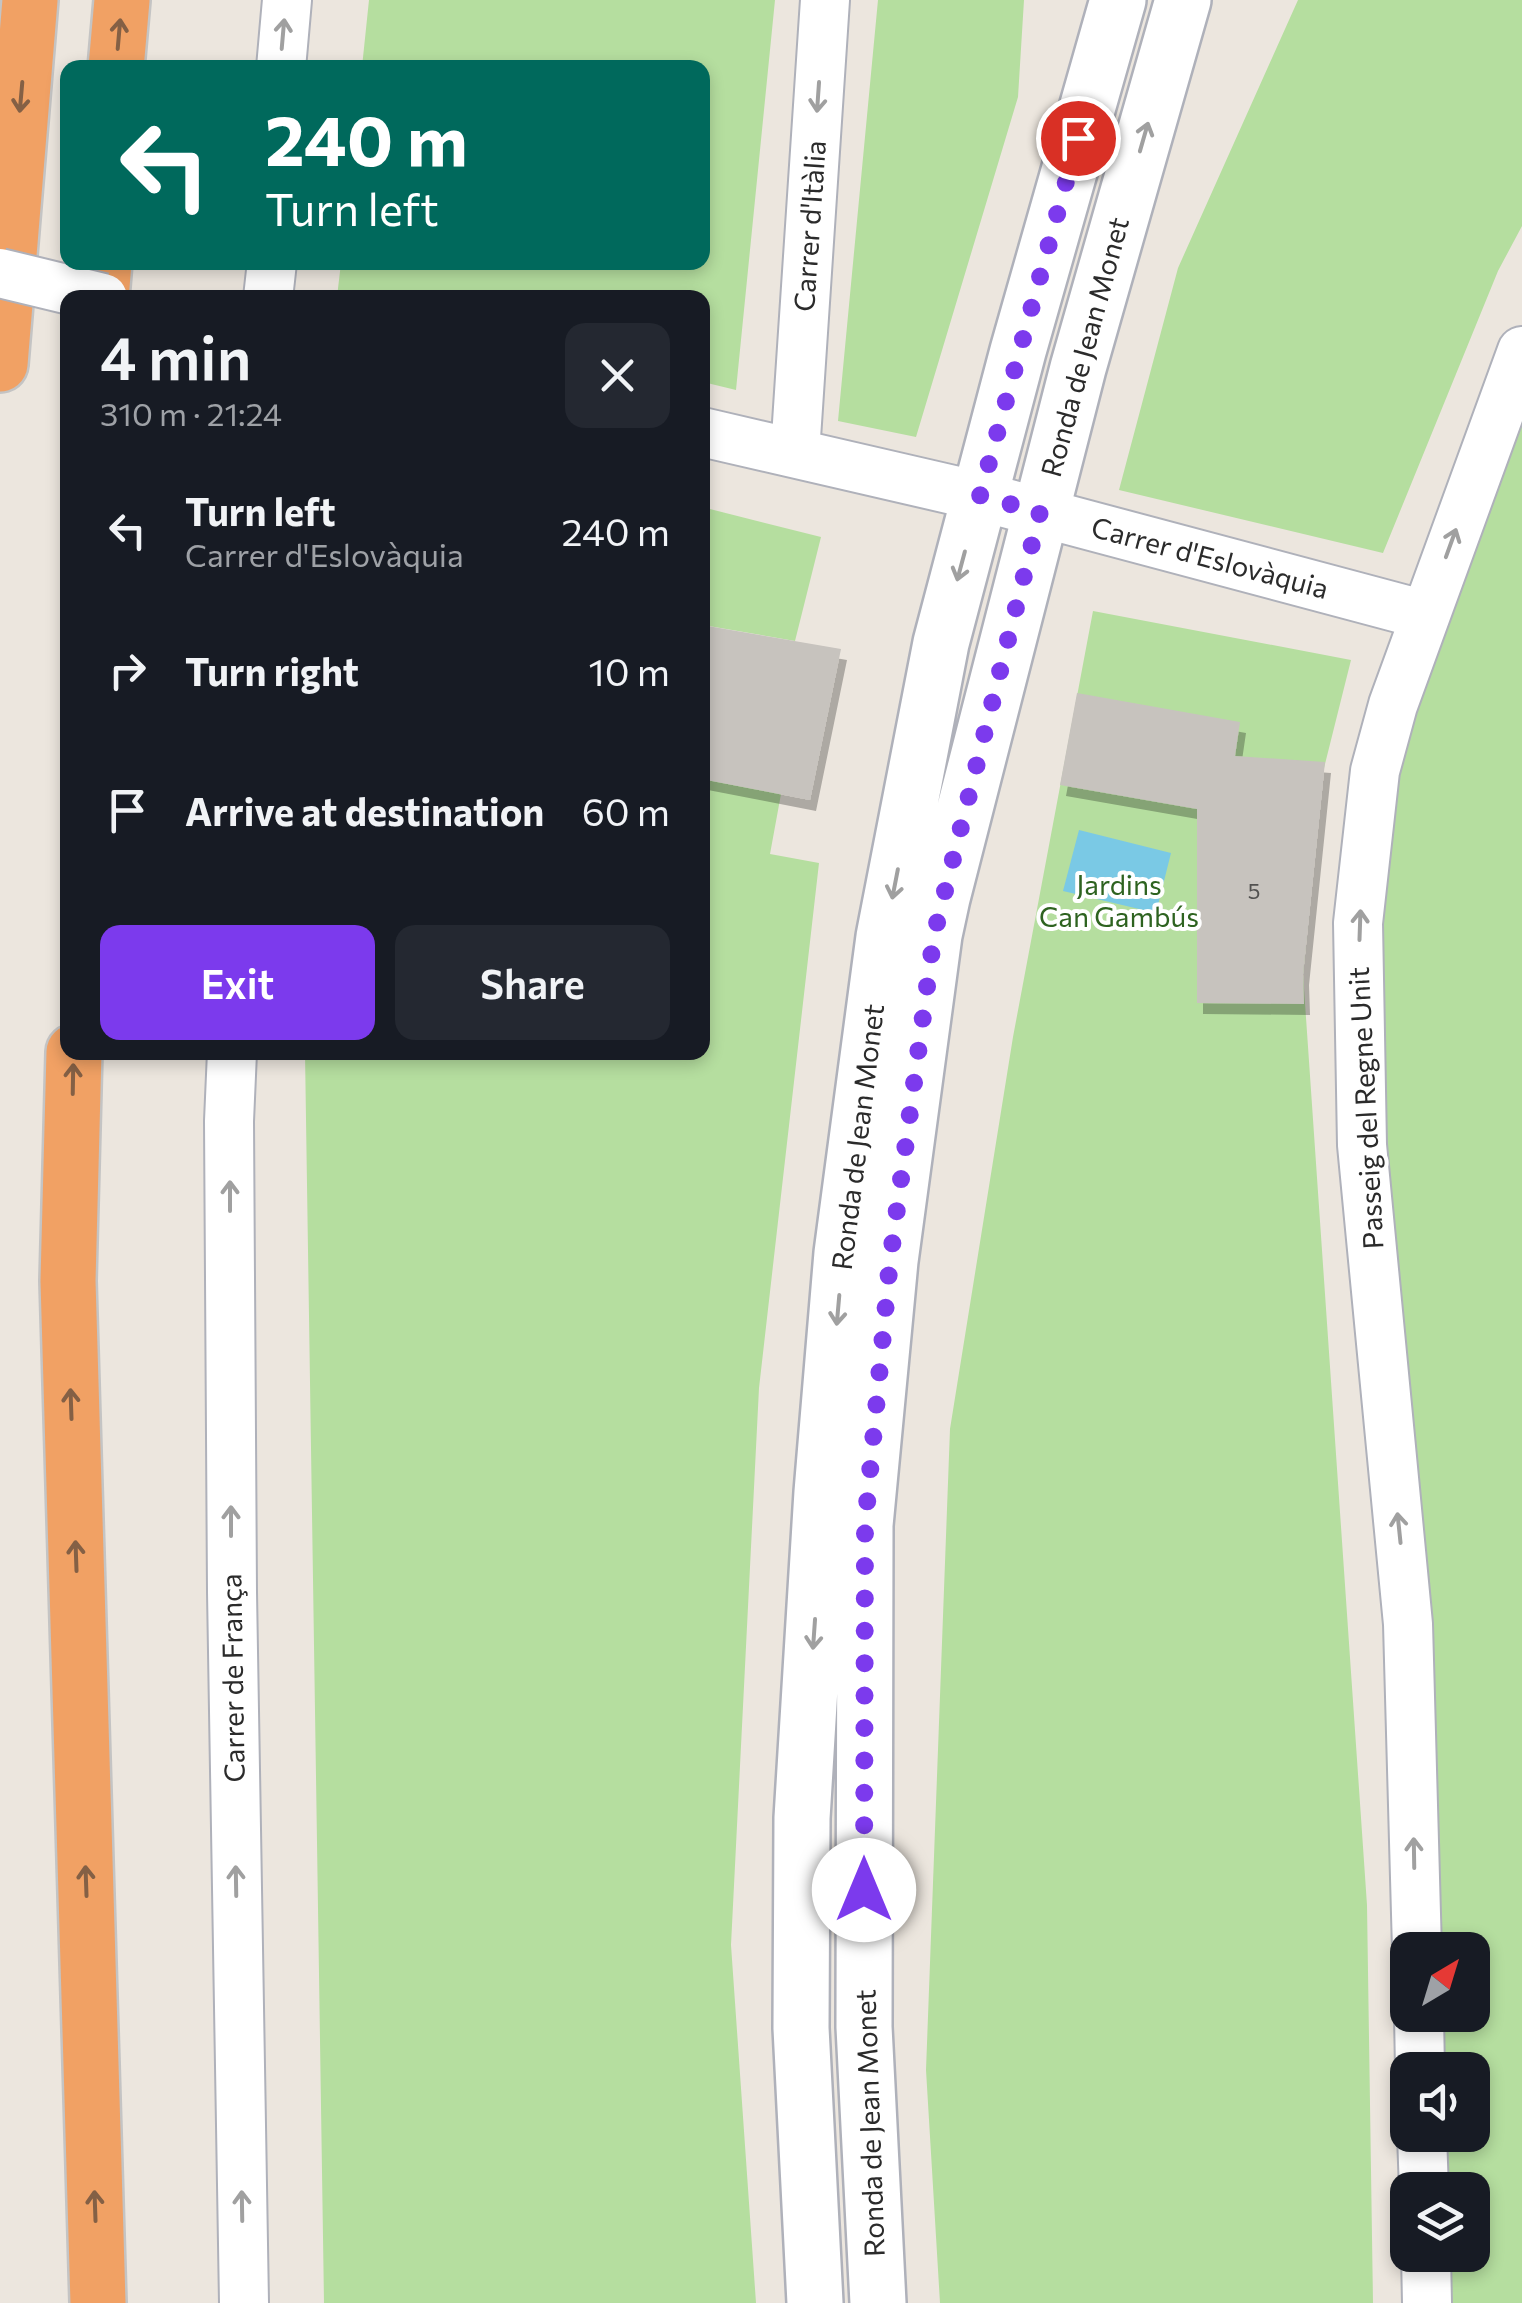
<!DOCTYPE html>
<meta charset="utf-8">
<style>
:root{--surface:#171b24;--page:#242831;--text:#f1f3f6;--muted:#9ea1a6;--accent:#7c3aed}
body{margin:0;font-family:Commissioner,sans-serif;background:var(--page);color:var(--text);height:100vh;display:flex;flex-direction:column;font-size:38px;white-space:nowrap}
*{box-sizing:border-box;margin:0}
p{font-size:32px;color:var(--muted)}
.icon{flex:none;width:55px;height:55px;fill:none;stroke:currentColor;stroke-width:2;stroke-linecap:round;stroke-linejoin:round}
.map{position:relative;flex:1;overflow:hidden}
.side{position:absolute;left:60px;top:290px;width:650px;height:770px;display:flex;flex-direction:column;background:var(--surface);border-radius:20px;box-shadow:0 5px 15px #0003}
.side>*{flex:none}
.banner{position:absolute;left:60px;top:60px;width:650px;height:210px;border-radius:20px;box-shadow:0 5px 15px #0003;background:#00695c;color:#fff;overflow:hidden}
.needle{width:65px;rotate:38deg}
.controls{position:absolute;left:1390px;top:1932px;display:grid;gap:20px}
.controls a{display:grid;place-items:center;width:100px;height:100px;border-radius:20px;background:var(--surface);box-shadow:0 5px 15px #0003;font-size:50px}
.pin{position:absolute;display:grid;place-items:center;width:85px;height:85px;color:#fff;margin:-42px;border:5px solid #fff;border-radius:50%;box-shadow:0 2px 10px #0007}
.me{position:absolute;width:110px;margin:-55px;rotate:0deg;stroke-linejoin:round;filter:drop-shadow(0 0 8px #0008)}
.turn{display:flex;align-items:center;gap:35px;height:210px;padding:0 40px;font-size:45px}
.turn .icon{width:130px;height:130px;stroke-width:2.5}
.turn b{display:block;font-size:70px;line-height:85px}
.round{display:grid;place-items:center;flex:none;width:105px;height:105px;border-radius:20px;background:var(--page)}
.head{display:flex;align-items:center;justify-content:space-between;height:170px;padding:0 40px}
h1{font-size:60px;font-weight:600;line-height:75px}
.action{display:flex;gap:20px;margin-top:auto;padding:20px 40px}
.action a{flex:1;height:115px;border-radius:20px;background:var(--accent);color:#fff;font-size:40px;font-weight:600;line-height:115px;text-align:center}
.action a+a{background:var(--page);color:var(--text)}
ul{padding:0;list-style:none}
li{display:flex;align-items:center;gap:30px;height:140px;padding:0 40px}
li div{flex:1}
li b{display:block;font-size:38px}
li em{font-style:normal}
.map>svg:first-child{display:block}
.green{fill:#b5de9f}
.water{fill:#7ac9e5}
.building{fill:#c7c3be;filter:url(#shadow)}
.lines{fill:none;stroke-linecap:round;stroke-linejoin:round}
.minor-casing{stroke:#afb1ba;stroke-width:52}
.tertiary-casing{stroke:#afb1ba;stroke-width:60}
.motorway-casing{stroke:#c4c4c4;stroke-width:60}
.minor{stroke:#fff;stroke-width:48}
.tertiary{stroke:#fff;stroke-width:55}
.motorway{stroke:#f1a164;stroke-width:55}
.minor-bridge-casing{stroke:#afb1ba;stroke-width:52;stroke-linecap:butt}
.minor-bridge{stroke:#fff;stroke-width:48}
.oneway{stroke:#846045}
.oneway2{stroke:#a0a0a0}
.route{stroke:#7c3aed;stroke-width:18;stroke-dasharray:0 32.4}
.labels{text-anchor:middle;stroke-width:8;stroke-linejoin:round;paint-order:stroke}
.number-label{font-size:22px;fill:#525150}
.street-label{font-size:28px;fill:#2b2b2b;stroke:#fff}
.park-label{font-size:28px;fill:#2e6320;stroke:#fff}
</style>
<div class="map">
<svg width="1522" height="2303" viewBox="0 0 1522 2303">
<defs>
<filter id="shadow"><feDropShadow dx="6" dy="11" stdDeviation="0" flood-color="#0004"/></filter>
</defs>
<rect width="100%" height="100%" fill="#ece6de"/>
<!-- green -->
<path class="green" d="M369,0H775L736,390L703,382L702,298L337,297L341,263L702,262V68L362,67Z
M878,0H1024L1018,97L916,437L838,421Z
M1298,0H1522V226L1498,271L1383,553L1119,490L1178,268Z
M1522,351V2303H1427L1426,2255H1472V2190H1424L1422,2135H1472V2070H1420L1419,2015H1472V1950H1417L1362,1145L1375,772Z
M702,507L821,537L795,641L703,625Z
M1093,611L1351,660L1321,780L1303,974L1367,1905L1373,2303H940L926,2070L950,1429L1013,1037Z
M703,779L781,794L770,854L819,863L759,1388L731,1945L756,2303H324L305,1053L702,1052Z"/>
<!-- water -->
<path class="water" d="M1079,830L1171,853L1156,913L1063,891Z"/>
<!-- building -->
<path class="building" d="M702,625L841,649L810,800L702,779Z
M1077,693L1240,722L1235,756L1325,762L1303,974L1304,1004L1197,1003V809L1060,785Z"/>
<g class="lines">
<!-- minor casing -->
<g class="minor-casing">
<path id="minor" d="M281,68L287,0
M268,298L272,262
M702,432L979,496L1425,615
M795,453L825,0
M232,1052L229,1121L232,1592L244,2303
M1417,1950L1408,1624L1362,1145L1358,923L1375,771L1393,705L1522,351
M1419,2015L1420,2070
M1422,2135L1424,2190
M1426,2255L1427,2303"/>
</g>
<!-- tertiary casing -->
<g class="tertiary-casing">
<path id="tertiary" d="M815,2303L801,2028L802,1818L822,1492L842,1253L884,937L941,643L1018,351L1118,0
M878,2303L864,2027L865,1525L890,1261L934,935L942,898L1078,368L1183,0"/>
</g>
<!-- motorway casing -->
<g class="motorway-casing">
<path id="motorway" d="M116,68L122,0
M101,298L104,262
M0,364L30,0
M74,1052L68,1281L98,2303"/>
</g>
<!-- minor -->
<use href="#minor" class="minor"/>
<!-- tertiary -->
<use href="#tertiary" class="tertiary"/>
<!-- motorway -->
<use href="#motorway" class="motorway"/>
<!-- minor-bridge casing -->
<g class="minor-bridge-casing">
<path id="minor-bridge" d="M0,273L103,298"/>
</g>
<!-- minor-bridge -->
<use href="#minor-bridge" class="minor-bridge"/>
</g>
<!-- one-way arrows -->
<defs><path id="oneway-shaft" d="M-6 0H5M1.5-3L5.5 0L1.5 3" fill="none" stroke-width="1.6" stroke-linecap="round" stroke-linejoin="round" transform="scale(2.5)"/></defs>
<g class="oneway">
<use href="#oneway-shaft" transform="translate(119 34) rotate(-85)"/>
<use href="#oneway-shaft" transform="translate(21 97) rotate(95)"/>
<use href="#oneway-shaft" transform="translate(73 1079) rotate(-89)"/>
<use href="#oneway-shaft" transform="translate(71 1404) rotate(-92)"/>
<use href="#oneway-shaft" transform="translate(76 1556) rotate(-92)"/>
<use href="#oneway-shaft" transform="translate(86 1881) rotate(-92)"/>
<use href="#oneway-shaft" transform="translate(95 2206) rotate(-92)"/>
</g>
<g class="oneway2">
<use href="#oneway-shaft" transform="translate(283 34) rotate(-85)"/>
<use href="#oneway-shaft" transform="translate(818 97) rotate(94)"/>
<use href="#oneway-shaft" transform="translate(1144 137) rotate(-74)"/>
<use href="#oneway-shaft" transform="translate(1451 543) rotate(-70)"/>
<use href="#oneway-shaft" transform="translate(961 566) rotate(105)"/>
<use href="#oneway-shaft" transform="translate(895 884) rotate(101)"/>
<use href="#oneway-shaft" transform="translate(1360 925) rotate(-88)"/>
<use href="#oneway-shaft" transform="translate(230 1196) rotate(-90)"/>
<use href="#oneway-shaft" transform="translate(838 1310) rotate(95)"/>
<use href="#oneway-shaft" transform="translate(231 1521) rotate(-90)"/>
<use href="#oneway-shaft" transform="translate(1399 1528) rotate(-96)"/>
<use href="#oneway-shaft" transform="translate(814 1634) rotate(94)"/>
<use href="#oneway-shaft" transform="translate(1414 1853) rotate(-91)"/>
<use href="#oneway-shaft" transform="translate(236 1881) rotate(-91)"/>
<use href="#oneway-shaft" transform="translate(242 2206) rotate(-91)"/>
</g>
<g class="lines">
<!-- route -->
<path class="route" d="M864,1890L865,1525L890,1261L934,935L1040,512L980,496L1078,138"/>
</g>
<g class="labels">
<!-- number labels -->
<g class="number-label">
<text x="1254" y="899">5</text>
</g>
<!-- street labels -->
<g class="street-label">
<text transform="translate(810 226) rotate(-86)" y="10">Carrer d'Itàlia</text>
<text transform="translate(1085 347) rotate(-75)" y="10">Ronda de Jean Monet</text>
<text transform="translate(1210 558) rotate(15)" y="10">Carrer d'Eslovàquia</text>
<text transform="translate(1366 1108) rotate(-93)" y="10">Passeig del Regne Unit</text>
<text transform="translate(858 1137) rotate(-83)" y="10">Ronda de Jean Monet</text>
<text transform="translate(233 1678) rotate(-91)" y="10">Carrer de França</text>
<text transform="translate(870 2123) rotate(-92)" y="10">Ronda de Jean Monet</text>
</g>
<!-- park labels -->
<g class="park-label">
<text x="1119" y="895">Jardins<tspan x="1119" dy="32">Can Gambús</tspan></text>
</g>
</g>
</svg>
<div class="controls">
<a><svg class="needle" viewBox="-14 -14 28 28"><path d="M0-13l5 13h-10z" fill="#e53935"/><path d="M0 13l5-13h-10z" fill="#9ea1a6"/></svg></a>
<a><svg class="icon" aria-label="sound" viewBox="0 0 24 24"><path d="M4 9h4l5-4v14l-5-4H4zM17 9q2 3 0 6"/></svg></a>
<a><svg class="icon" aria-label="layers" viewBox="0 0 24 24"><path d="M12 4l9 5-9 5-9-5zM3 14l9 5 9-5"/></svg></a>
</div>
<div class="pin" style="left:1078px;top:138px;background:#d93025"><svg class="icon" aria-label="arrive" viewBox="0 0 24 24"><path d="M6 21V4h12l-3 4 3 4H6"/></svg></div>
<svg class="me" style="left:864px;top:1890px" viewBox="-20 -20 40 40"><circle r="19" fill="#fff"/><path d="M0-13L10 11 0 6-10 11z" fill="#7c3aed"/></svg>
<div class="banner">
<div class="turn"><svg class="icon" aria-label="left" viewBox="0 0 24 24"><path d="M17 20v-9H6M10 6l-5 5 5 5"/></svg><div><b>240 m</b>Turn left</div></div>
</div>
<section class="side">
<div class="head"><div><h1>4 min</h1><p>310 m · 21:24</p></div><a class="round"><svg class="icon" aria-label="close" viewBox="0 0 24 24"><path d="M6 6l12 12M18 6L6 18"/></svg></a></div>
<ul>
<li><svg class="icon" aria-label="left" viewBox="0 0 24 24"><path d="M17 20v-9H6M10 6l-5 5 5 5"/></svg><div><b>Turn left</b><p>Carrer d'Eslovàquia</p></div><em>240 m</em></li>
<li><svg class="icon" aria-label="right" viewBox="0 0 24 24"><path d="M7 20v-9h11M14 6l5 5-5 5"/></svg><div><b>Turn right</b></div><em>10 m</em></li>
<li><svg class="icon" aria-label="arrive" viewBox="0 0 24 24"><path d="M6 21V4h12l-3 4 3 4H6"/></svg><div><b>Arrive at destination</b></div><em>60 m</em></li>
</ul>
<div class="action"><a>Exit</a><a>Share</a></div>
</section>
</div>
